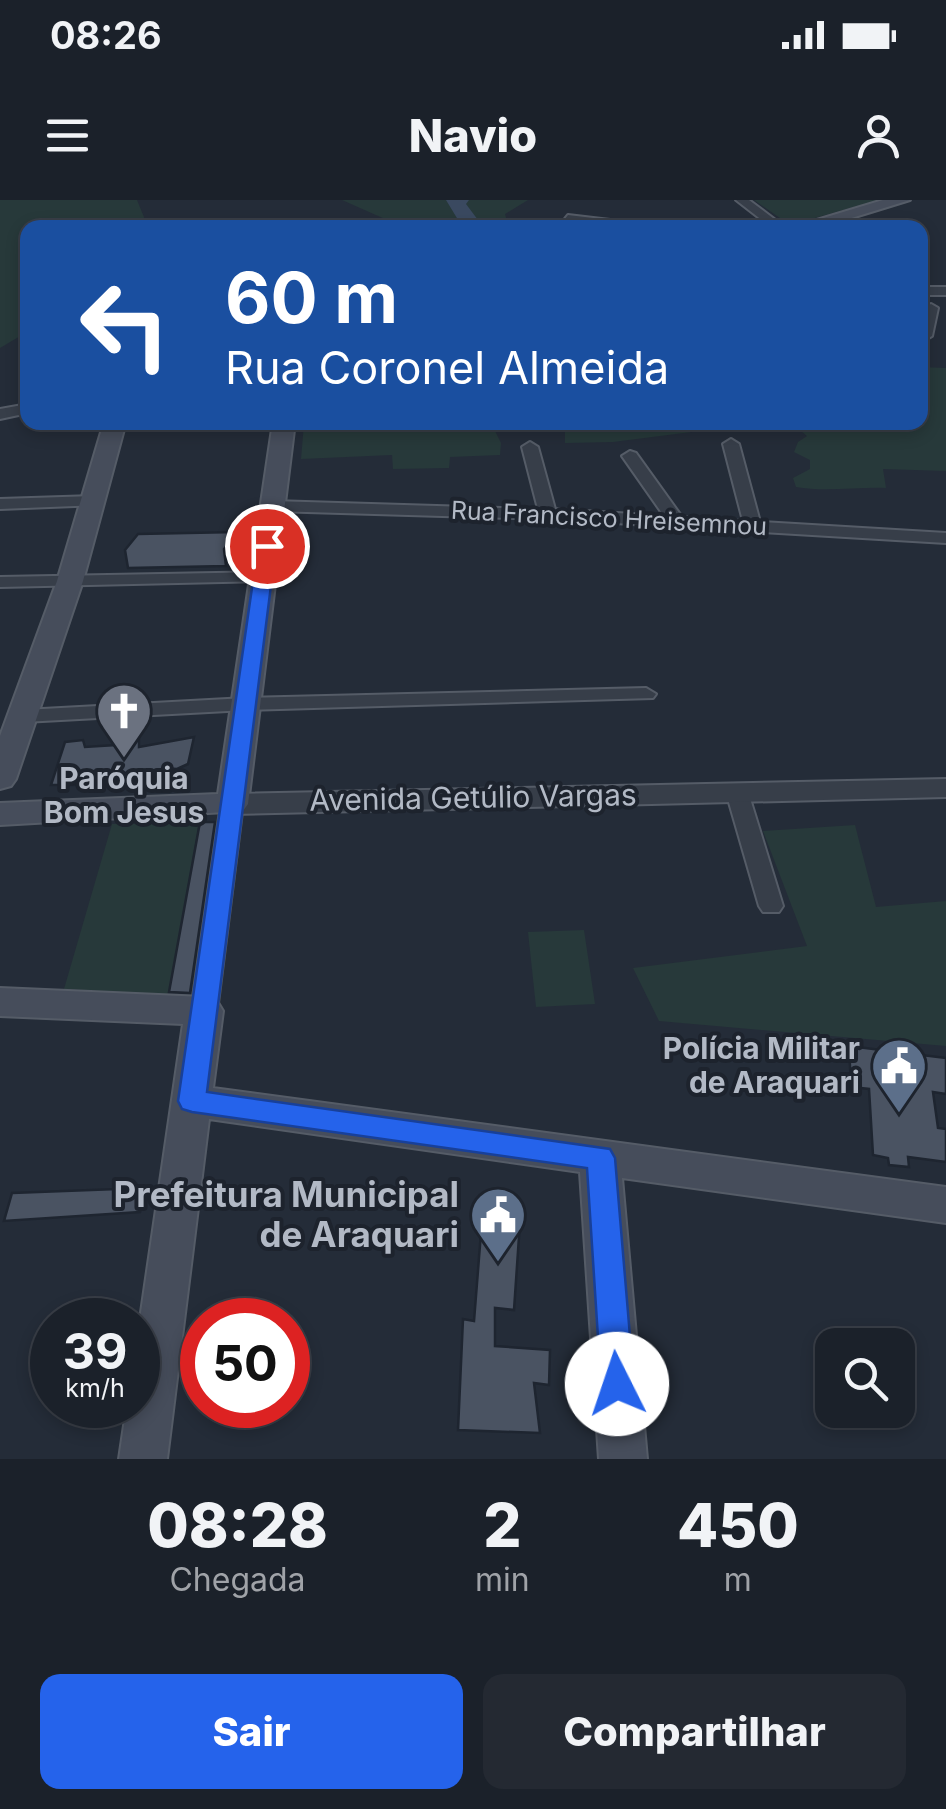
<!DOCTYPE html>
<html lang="pt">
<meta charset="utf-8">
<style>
:root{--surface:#1b212a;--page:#242932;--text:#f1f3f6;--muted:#a0a3a8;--line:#393e47;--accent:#2563eb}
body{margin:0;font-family:Inter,sans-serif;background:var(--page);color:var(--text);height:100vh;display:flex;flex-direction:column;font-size:38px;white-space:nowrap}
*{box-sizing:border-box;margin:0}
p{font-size:32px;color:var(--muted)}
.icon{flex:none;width:55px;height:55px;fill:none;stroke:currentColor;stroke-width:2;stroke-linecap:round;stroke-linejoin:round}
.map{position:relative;height:1259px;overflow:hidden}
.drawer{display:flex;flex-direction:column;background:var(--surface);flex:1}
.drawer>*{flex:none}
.hud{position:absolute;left:20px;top:20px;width:908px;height:210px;border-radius:20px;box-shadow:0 5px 15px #0003,0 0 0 2px var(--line);background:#1a4fa0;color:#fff;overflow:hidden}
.buttons{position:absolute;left:815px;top:1128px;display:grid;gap:20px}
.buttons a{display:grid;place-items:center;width:100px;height:100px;border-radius:20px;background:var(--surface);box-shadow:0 5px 15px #0003,0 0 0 2px var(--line);font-size:50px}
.speed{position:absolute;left:30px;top:1098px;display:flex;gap:20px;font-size:50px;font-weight:700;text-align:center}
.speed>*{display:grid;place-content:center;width:130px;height:130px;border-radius:50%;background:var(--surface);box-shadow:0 5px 15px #0003,0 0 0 2px var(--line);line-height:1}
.speed small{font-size:25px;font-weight:400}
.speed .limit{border:15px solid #d22;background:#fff;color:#111}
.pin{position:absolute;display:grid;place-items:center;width:85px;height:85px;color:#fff;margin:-42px;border:5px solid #fff;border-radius:50%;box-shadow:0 2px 10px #0007}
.me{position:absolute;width:110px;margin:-55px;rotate:356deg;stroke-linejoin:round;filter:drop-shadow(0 0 8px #0008)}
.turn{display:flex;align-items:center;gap:35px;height:210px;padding:0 40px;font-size:45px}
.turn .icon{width:130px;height:130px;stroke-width:2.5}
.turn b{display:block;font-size:70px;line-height:85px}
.eta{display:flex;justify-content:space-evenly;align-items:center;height:170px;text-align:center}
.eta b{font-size:60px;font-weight:800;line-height:70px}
.primary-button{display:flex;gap:20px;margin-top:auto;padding:20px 40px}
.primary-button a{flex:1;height:115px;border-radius:20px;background:var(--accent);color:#fff;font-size:40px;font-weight:800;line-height:115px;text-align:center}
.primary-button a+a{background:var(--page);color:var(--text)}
.status{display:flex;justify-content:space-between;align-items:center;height:70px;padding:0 50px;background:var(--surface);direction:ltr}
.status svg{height:28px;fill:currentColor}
header{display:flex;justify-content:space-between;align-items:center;height:130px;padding:0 40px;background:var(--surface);font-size:45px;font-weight:800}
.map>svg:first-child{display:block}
.green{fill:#27393a}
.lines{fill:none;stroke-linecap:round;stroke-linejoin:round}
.river{fill:#3a4960;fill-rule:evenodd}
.building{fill:#4a5362;stroke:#1e2530;stroke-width:2.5}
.minor-casing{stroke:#555c67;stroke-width:4}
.tertiary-casing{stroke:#555c67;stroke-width:4}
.secondary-casing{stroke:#555c67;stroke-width:4}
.minor{fill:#373e49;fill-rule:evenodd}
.tertiary{fill:#373e49;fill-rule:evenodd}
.secondary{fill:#464d5b;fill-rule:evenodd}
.route{fill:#2563eb;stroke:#184099;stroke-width:2.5}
.labels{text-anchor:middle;stroke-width:8;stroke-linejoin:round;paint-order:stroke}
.far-street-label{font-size:25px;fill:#b2b9c5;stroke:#1d232d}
.poi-label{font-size:30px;font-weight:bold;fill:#b2b9c5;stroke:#1d232d}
.street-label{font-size:30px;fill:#b2b9c5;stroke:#1d232d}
.near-poi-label{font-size:35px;font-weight:bold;fill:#b2b9c5;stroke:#1d232d;text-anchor:end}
</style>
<div class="status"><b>08:26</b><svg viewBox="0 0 49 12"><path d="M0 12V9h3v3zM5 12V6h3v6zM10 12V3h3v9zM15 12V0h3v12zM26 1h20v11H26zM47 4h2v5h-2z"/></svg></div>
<header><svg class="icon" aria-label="menu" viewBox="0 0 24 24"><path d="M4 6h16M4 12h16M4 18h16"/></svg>Navio<svg class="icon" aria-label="person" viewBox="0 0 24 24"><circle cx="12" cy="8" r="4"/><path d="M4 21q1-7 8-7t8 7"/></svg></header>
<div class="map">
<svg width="946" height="1259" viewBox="0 0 946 1259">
<rect width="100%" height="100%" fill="#242c38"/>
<!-- green -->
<path class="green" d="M0,0H137L148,27L28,28L27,132L0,148Z
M342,0H528L505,14L509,28L403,27Z
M754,0H879L790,25Z
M920,167L946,168V271L883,269L886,288C857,287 823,292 796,287L793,278L810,269V260L794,252L798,242L807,236L801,231L766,223L920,222Z
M304,223H491L501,243L500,255L450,257L449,268L393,269L392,255L301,259Z
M559,223H762L613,242L565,243V225Z
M199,622L168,795L64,789L112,624Z
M855,625L876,707L946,701V846L659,821L633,768L807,746L763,631Z
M584,730L595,804L536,807L528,732Z"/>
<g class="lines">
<!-- river -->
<path class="river" d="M446,0H469L466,4L484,28H463Z"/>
</g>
<!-- building -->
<path class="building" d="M237,332L224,349L226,366L128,368L125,350L138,334Z
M139,536V547L194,537L188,564L177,569L163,568V575L141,574L134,585H51L65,542L83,540L85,547L116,545L121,537Z
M200,622H215L190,793L169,792Z
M849,846L946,858V894L933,892L938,928L946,929V962L908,957L909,967L889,965L888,958L873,955L869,889L851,887Z
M144,988L140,1012L4,1021L12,993Z
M482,1020L520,1022L514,1110L495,1108V1146L550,1150L549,1185L534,1183L540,1233L458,1230L463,1119L474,1121Z"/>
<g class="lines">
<!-- minor casing -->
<g class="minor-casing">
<path id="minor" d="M736,0H749L786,28H772Z
M568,15L644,24L650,28H613L564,20Z
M226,22L230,23L233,28H221Z
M920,87H946V95H920Z
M931,104L938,108L932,136L925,140L920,139L924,108Z
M28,204V213L0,219V209Z
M731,239L739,244L760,322L946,333V343L548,319L273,311L265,306L273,301L538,309L522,247L530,242L538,247L555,309L664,316L622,256L630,251L636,253L682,317L743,321L723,244Z
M94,296L102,301L100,305L0,309V299Z
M263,372L272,377L269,381L0,387V377Z
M646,488L656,494L653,498L246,510L24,522L14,516L24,510L246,498Z
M737,585L748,592L783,706L779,712H763L759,706L726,592Z
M232,597L243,604L217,811L213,818L204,821L195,818L191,811L221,604Z"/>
</g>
<!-- tertiary casing -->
<g class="tertiary-casing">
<path id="tertiary" d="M946,579V597L232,614L222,611L217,604L222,597L232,594Z"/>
</g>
<!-- secondary casing -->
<g class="secondary-casing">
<path id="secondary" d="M883,0H910L819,28H790Z
M104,222H126L83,381L16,579L11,586L0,589V536L57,381Z
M273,222H295L248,604L243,611L0,625V603L218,594Z
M0,788L204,797L217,801L223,811L213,888L946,987V1023L622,978L647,1259H599L580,972L209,919L167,1259H119L127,1205H138V1133L183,824L0,816Z"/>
</g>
<!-- minor -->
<use href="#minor" class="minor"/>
<!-- tertiary -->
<use href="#tertiary" class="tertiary"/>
<!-- secondary -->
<use href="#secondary" class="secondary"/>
</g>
<!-- route -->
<path class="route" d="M267,341L276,346L207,892L610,949L615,958L634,1184L629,1195L617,1199L606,1195L601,1184L587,968L192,912L182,909L178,901L258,346Z"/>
<!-- icons -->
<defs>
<g id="church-pin" transform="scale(2.875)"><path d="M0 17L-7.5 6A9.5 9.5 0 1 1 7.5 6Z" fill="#6b7280" stroke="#1d232d"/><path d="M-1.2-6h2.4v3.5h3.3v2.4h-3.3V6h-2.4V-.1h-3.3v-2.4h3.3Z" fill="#fff"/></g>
<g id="civic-pin" transform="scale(2.875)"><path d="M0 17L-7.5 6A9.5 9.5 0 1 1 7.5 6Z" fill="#5c6f8a" stroke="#1d232d"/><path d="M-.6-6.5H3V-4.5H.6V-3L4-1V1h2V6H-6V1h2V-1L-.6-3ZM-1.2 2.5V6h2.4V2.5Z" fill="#fff"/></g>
</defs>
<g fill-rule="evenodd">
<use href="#church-pin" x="124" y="511"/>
<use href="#civic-pin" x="899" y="866"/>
<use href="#civic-pin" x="498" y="1015"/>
</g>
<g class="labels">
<!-- far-street labels -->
<g class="far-street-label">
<text transform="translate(609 318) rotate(3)" y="9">Rua Francisco Hreisemnou</text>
</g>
<!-- poi labels -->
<g class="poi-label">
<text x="124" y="589">Paróquia<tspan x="124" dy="34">Bom Jesus</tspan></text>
<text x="860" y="859" text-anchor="end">Polícia Militar<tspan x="860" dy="34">de Araquari</tspan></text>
</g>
<!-- street labels -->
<g class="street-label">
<text transform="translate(473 598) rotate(-1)" y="10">Avenida Getúlio Vargas</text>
</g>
<!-- near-poi labels -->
<g class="near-poi-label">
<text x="459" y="1007">Prefeitura Municipal<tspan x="459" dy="40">de Araquari</tspan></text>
</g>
</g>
</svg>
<div class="buttons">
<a><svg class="icon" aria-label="search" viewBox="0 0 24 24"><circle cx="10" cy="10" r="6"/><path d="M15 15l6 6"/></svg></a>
</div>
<div class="speed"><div>39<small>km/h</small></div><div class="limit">50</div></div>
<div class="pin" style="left:267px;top:346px;background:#d93025"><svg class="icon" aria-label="arrive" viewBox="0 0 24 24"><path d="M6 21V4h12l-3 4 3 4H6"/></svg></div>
<svg class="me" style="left:617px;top:1184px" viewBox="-20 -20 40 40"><circle r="19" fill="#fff"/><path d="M0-13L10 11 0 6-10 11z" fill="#2563eb"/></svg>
<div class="hud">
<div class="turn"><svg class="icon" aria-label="left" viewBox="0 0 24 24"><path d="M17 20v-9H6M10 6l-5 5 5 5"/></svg><div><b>60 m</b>Rua Coronel Almeida</div></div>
</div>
</div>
<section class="drawer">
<div class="eta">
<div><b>08:28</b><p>Chegada</p></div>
<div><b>2</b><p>min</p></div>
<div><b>450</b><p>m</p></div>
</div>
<div class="primary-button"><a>Sair</a><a>Compartilhar</a></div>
</section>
